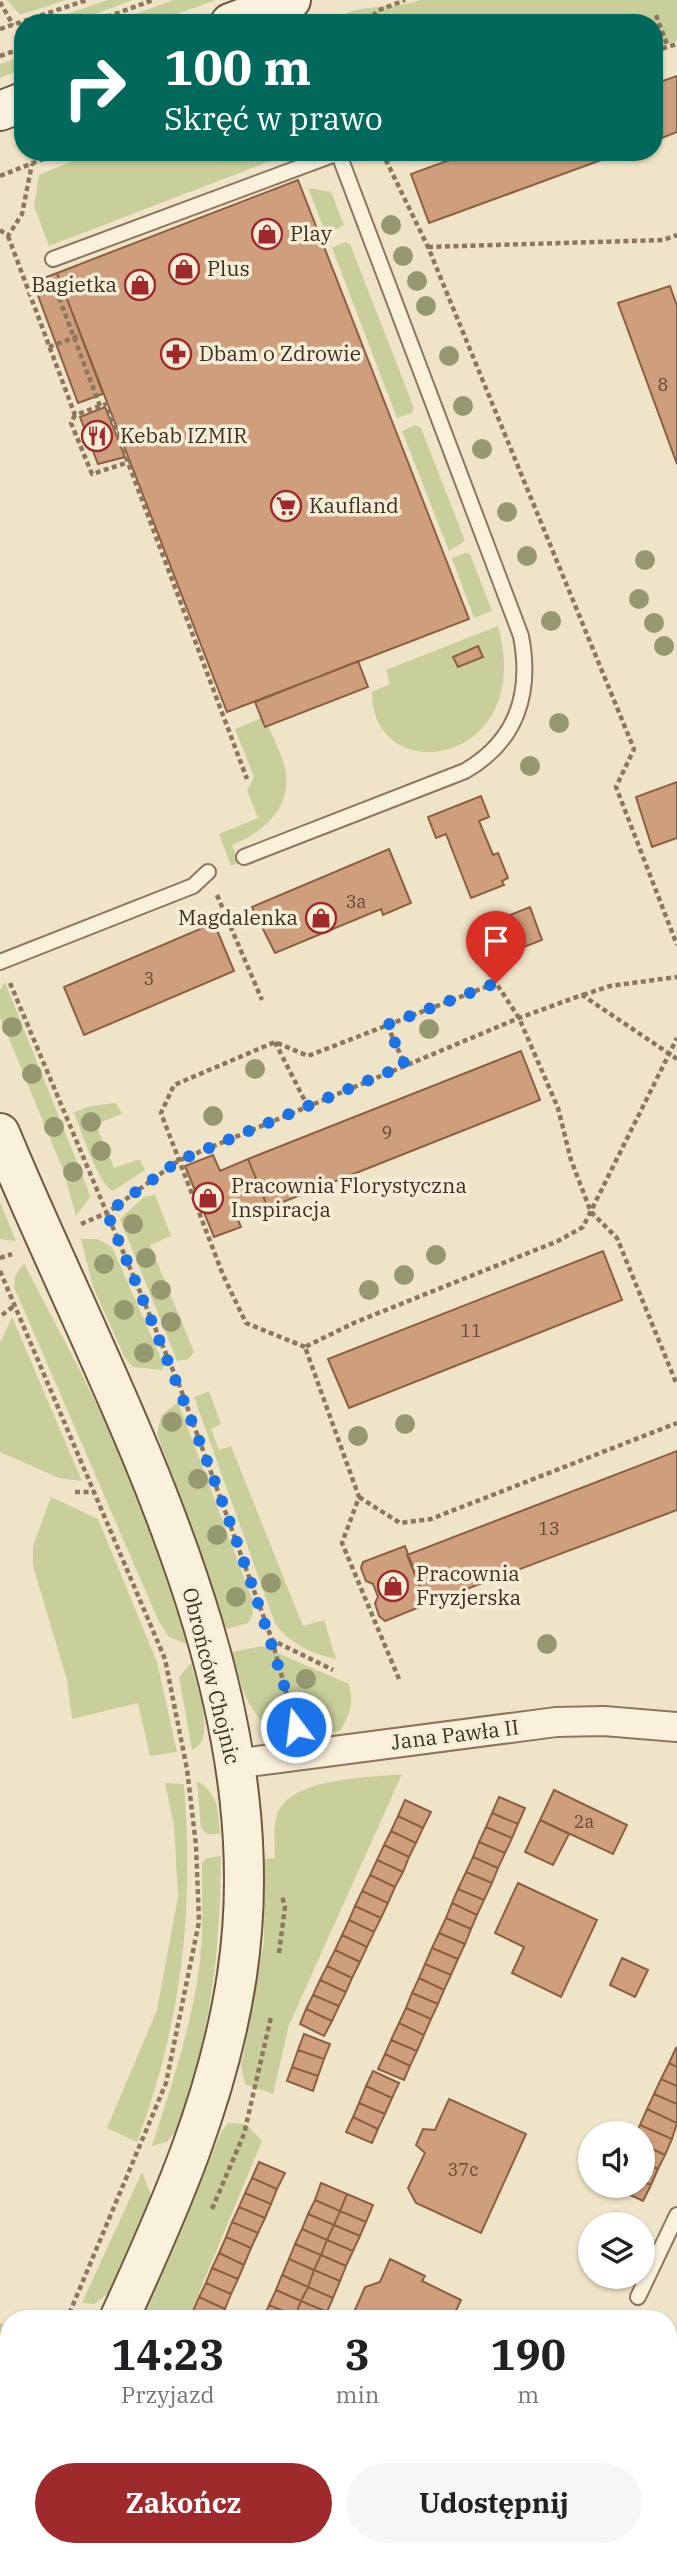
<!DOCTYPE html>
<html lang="pl">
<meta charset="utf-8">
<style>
:root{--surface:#fff;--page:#f6f6f6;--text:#202124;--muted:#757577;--accent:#9e2a2b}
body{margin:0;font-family:"IBM Plex Serif",serif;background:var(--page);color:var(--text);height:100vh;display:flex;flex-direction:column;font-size:26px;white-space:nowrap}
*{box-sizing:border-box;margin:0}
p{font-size:23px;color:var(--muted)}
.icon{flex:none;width:38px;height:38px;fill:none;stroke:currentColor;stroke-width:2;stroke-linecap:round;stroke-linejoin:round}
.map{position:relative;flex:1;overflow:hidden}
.details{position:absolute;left:0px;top:2310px;width:677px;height:247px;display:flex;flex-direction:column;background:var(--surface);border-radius:28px 28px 0 0;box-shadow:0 2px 5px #0004}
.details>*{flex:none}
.guide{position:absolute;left:14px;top:14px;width:649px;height:147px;border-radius:28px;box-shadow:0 2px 5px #0004;background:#00695c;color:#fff;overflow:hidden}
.buttons{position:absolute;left:578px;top:2121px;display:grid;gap:14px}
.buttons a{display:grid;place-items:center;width:77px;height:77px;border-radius:50%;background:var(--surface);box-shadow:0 2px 5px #0004;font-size:35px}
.pin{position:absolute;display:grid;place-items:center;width:60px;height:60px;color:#fff;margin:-72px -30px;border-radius:50% 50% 50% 0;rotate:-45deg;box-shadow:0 0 7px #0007}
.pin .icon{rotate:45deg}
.me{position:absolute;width:77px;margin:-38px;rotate:345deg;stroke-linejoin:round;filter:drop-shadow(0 0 5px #0008)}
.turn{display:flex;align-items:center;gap:24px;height:147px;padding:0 35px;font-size:32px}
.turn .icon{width:91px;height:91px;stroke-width:2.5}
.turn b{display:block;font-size:49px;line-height:60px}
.eta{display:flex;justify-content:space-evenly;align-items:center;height:119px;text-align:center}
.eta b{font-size:42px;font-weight:800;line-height:49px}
.cta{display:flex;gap:14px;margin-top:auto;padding:14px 35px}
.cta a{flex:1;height:80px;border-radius:42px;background:var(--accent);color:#fff;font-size:28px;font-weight:800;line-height:80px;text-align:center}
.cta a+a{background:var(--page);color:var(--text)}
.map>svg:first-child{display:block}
.green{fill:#c9cf9b}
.building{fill:#cf9f7d;stroke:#8d5f41;stroke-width:2}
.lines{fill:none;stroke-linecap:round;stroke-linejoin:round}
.lane-casing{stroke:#8d765c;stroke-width:18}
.street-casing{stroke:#8d765c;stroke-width:32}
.secondary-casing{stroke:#6f573f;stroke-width:42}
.path{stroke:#8d765c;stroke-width:4.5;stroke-dasharray:5 3.5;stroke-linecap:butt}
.lane{stroke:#faf1dc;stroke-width:14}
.street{stroke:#faf1dc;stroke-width:28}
.secondary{stroke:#faf1dc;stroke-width:38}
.tree{fill:#96986f}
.route{stroke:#1a73e8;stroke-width:12;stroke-dasharray:0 21.6}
.labels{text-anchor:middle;stroke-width:7;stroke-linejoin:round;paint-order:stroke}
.number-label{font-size:18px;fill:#624a37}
.poi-label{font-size:21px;fill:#3d2e20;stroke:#f7eed8;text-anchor:start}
.street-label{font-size:21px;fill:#3d2e20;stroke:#f7eed8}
</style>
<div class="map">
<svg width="677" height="2556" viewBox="0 0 677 2556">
<rect width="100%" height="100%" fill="#f0e4c8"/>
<!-- green -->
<path class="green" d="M7,0H66L20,15Z
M108,0H133L71,23H40Z
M173,0H216L152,23H111Z
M420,0H677V41L655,49L654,23H331C352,1 393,11 420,0Z
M23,56V69L0,78V64Z
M94,152H294L49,246L34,206L39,175Z
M308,188L331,192L344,225L326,234Z
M345,242L350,244L414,408L412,413L397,418L332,248Z
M416,425L421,428L465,541L449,551L402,431Z
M465,553L470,554L492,611L474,618L452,558Z
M498,626C537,768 371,790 372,692L390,684L386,670Z
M264,717C271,734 283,755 286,773C291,809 262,833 232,845L239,863L231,866L219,834L258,818L247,790L254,777L235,729Z
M5,982L87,1187L90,1197L76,1216L63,1170L0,1017V990Z
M116,1103L122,1114L96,1124L114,1168L140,1159L145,1170L113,1191C97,1183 81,1130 74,1112L90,1106Z
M155,1195L171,1236L150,1245L194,1352L189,1359L177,1361L120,1219L144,1197Z
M0,1202L16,1241L0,1239Z
M81,1239H97L112,1247L164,1365L162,1370L133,1367L125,1358L93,1287Z
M24,1263C54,1322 86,1379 113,1439C143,1505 165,1575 187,1644L169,1637L159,1622L14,1287L15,1276Z
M12,1317L82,1481L59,1478L0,1452V1343Z
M209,1391L221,1424L211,1429L219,1450L231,1446L303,1626L324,1620L336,1659C312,1654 288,1643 275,1623L194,1397Z
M178,1402L252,1599L253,1614L248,1623L228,1629L223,1626L201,1553L157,1434L161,1416Z
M51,1497L98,1519L157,1662L177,1752L150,1756L138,1703L72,1719L67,1680L33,1566V1546Z
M262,1646L349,1684C354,1704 350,1715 340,1731C263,1743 249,1721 232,1652Z
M191,1663C196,1684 218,1740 192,1750L179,1677Z
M402,1774L289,2025L273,2094L245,2084L241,2066L264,1941V1859L275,1858C275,1843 272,1823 279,1810C297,1777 369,1778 402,1774Z
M197,1781C219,1794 218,1811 220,1834H207L201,1828Z
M165,1783L184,1784C194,1913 182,2021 137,2142L107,2128L157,2010L178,1896L174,1825Z
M221,1856C220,1952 211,2041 175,2132L167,2142L152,2146C170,2090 189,2034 198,1976C204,1938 202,1901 202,1863L207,1858Z
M228,2123L246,2124L262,2141L188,2319H141L221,2132Z
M142,2172L152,2197L110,2292L94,2304L82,2303Z
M0,2323L9,2327V2432L0,2450Z
M9,2467V2510L0,2515V2487Z
M40,2548H85L81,2556H37Z"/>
<!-- building -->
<path class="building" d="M677,76V132L654,141V84Z
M471,152H623L429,223L411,174Z
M298,180L469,619L227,712L57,273Z
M57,273L103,394L78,403L33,282Z
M670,286L677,306V464L618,303Z
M105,407L125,457L98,464L80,417Z
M478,646L483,657L458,667L453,657Z
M358,661L368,687L265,727L255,702Z
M677,782V838L652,847L636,797Z
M481,796L489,817L479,821L493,855L498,853L508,878L502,881L504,885L471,898L446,834L436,838L428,817Z
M389,849L411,903L383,915L381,909L275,953L252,907Z
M530,907L542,940L511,952L498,920Z
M214,923L234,971L84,1035L64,987Z
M521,1051L540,1100L268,1208L248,1159Z
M213,1155L220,1171L248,1159L268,1208L238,1220L241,1227L214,1237L185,1166Z
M603,1251L622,1300L349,1408L328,1359Z
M677,1451V1510L427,1604L407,1555Z
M405,1546L427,1604L385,1621L379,1616L375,1603L378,1597L373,1584L366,1581L361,1568L363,1562Z
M554,1790L627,1825L613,1854L540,1820Z
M499,1797L525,1808L518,1824L492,1813Z
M405,1800L431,1812L423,1828L398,1816Z
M492,1813L518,1824L512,1838L486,1827Z
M398,1816L423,1828L416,1843L391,1831Z
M540,1820L569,1834L553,1865L525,1852Z
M486,1827L512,1838L505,1853L479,1842Z
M391,1831L416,1843L409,1857L384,1845Z
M479,1842L505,1853L498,1868L473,1857Z
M384,1845L409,1857L403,1872L377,1860Z
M473,1857L498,1868L492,1883L466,1872Z
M377,1860L403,1872L395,1887L370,1875Z
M466,1872L492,1883L484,1900L458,1889Z
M370,1875L395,1887L388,1903L362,1891Z
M518,1883L597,1920L561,1997L512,1973L524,1947L495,1933Z
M458,1889L484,1900L477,1915L452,1903Z
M362,1891L388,1903L381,1918L355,1906Z
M452,1903L477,1915L471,1929L446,1918Z
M355,1906L381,1918L374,1932L349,1920Z
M446,1918L471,1929L465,1944L439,1933Z
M349,1920L374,1932L367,1947L342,1935Z
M439,1933L465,1944L458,1959L432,1948Z
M342,1935L367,1947L360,1962L335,1950Z
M432,1948L458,1959L451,1975L425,1964Z
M335,1950L360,1962L352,1978L327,1966Z
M622,1958L648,1970L635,1997L610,1985Z
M425,1964L451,1975L444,1990L419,1978Z
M327,1966L352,1978L346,1992L320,1980Z
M419,1978L444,1990L438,2004L412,1993Z
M320,1980L346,1992L339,2006L313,1995Z
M412,1993L438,2004L431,2019L406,2008Z
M313,1995L339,2006L332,2021L306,2009Z
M406,2008L431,2019L424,2035L399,2023Z
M306,2009L332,2021L324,2036L300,2024Z
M399,2023L424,2035L417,2051L391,2040Z
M304,2034L330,2044L324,2059L298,2050Z
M391,2040L417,2051L410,2066L385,2054Z
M676,2048L677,2049V2067L669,2063Z
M298,2050L324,2059L318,2076L292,2067Z
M385,2054L410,2066L404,2080L378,2069Z
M669,2063L677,2067V2086L661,2079Z
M292,2067L318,2076L313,2091L287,2081Z
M373,2071L399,2083L392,2098L366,2086Z
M661,2079L677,2086V2104L654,2094Z
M366,2086L392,2098L385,2114L359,2103Z
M654,2094L677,2104V2123L647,2109Z
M449,2099L526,2134L481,2233L416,2203L408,2188L425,2153L416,2145L423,2129L435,2130Z
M359,2103L385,2114L378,2129L353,2117Z
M647,2109L677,2123L672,2139L640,2125Z
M353,2117L378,2129L372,2143L346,2132Z
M640,2125L672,2139L665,2155L642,2144V2133H636Z
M642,2144L665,2155L658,2169L642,2162Z
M259,2162L285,2173L277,2189L252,2178Z
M642,2162L658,2169L651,2185L642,2181Z
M252,2178L277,2189L271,2204L245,2193Z
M642,2181L651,2185L643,2201L611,2186H642Z
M321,2183L347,2194L340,2211L315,2200Z
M245,2193L271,2204L265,2218L239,2207Z
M347,2194L373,2205L366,2222L340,2211Z
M315,2200L340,2211L334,2225L308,2214Z
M239,2207L265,2218L258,2233L232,2222Z
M340,2211L366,2222L360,2236L334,2225Z
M308,2214L334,2225L327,2240L302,2229Z
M232,2222L258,2233L251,2248L226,2237Z
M334,2225L360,2236L353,2251L327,2240Z
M302,2229L327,2240L321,2255L295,2244Z
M226,2237L251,2248L244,2265L219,2253Z
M327,2240L353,2251L346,2266L321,2255Z
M295,2244L321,2255L314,2270L289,2259Z
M219,2253L244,2265L238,2279L212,2268Z
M321,2255L346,2266L340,2281L314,2270Z
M289,2259L314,2270L308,2287L282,2275Z
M390,2259L425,2276L422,2281L461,2300L452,2319H351L365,2287L380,2282Z
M212,2268L238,2279L231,2294L206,2283Z
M314,2270L340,2281L333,2298L308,2287Z
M282,2275L308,2287L301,2301L276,2290Z
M206,2283L231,2294L225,2309L199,2297Z
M308,2287L333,2298L327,2312L301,2301Z
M276,2290L301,2301L295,2316L269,2305Z
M199,2297L225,2309L220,2319H206L192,2313Z
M301,2301L327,2312L324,2319L295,2316Z
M269,2305L295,2316L294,2319H263Z
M677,2434V2488L670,2502L668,2447Z
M133,2548H147L167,2556H130Z"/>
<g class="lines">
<!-- lane casing -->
<g class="lane-casing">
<path id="lane" d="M53,259L338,153
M244,857L465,771C517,741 532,693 521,636L338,152
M0,962L193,886L208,872
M638,2297L677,2215"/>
</g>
<!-- street casing -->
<g class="street-casing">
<path id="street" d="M234,1764L556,1722L604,1721L677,1727"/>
</g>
<!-- secondary casing -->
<g class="secondary-casing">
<path id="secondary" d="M230,23L291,0
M0,111L23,102
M0,1133C108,1394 281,1683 237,1975C219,2097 170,2208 119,2319
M10,2556L13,2548"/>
</g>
<!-- path -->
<path class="path" d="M0,2L13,25
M656,15L668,47
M91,23L153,0
M368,23L377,11L405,0
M0,29L87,0
M654,51L677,44
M0,56L23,48
M382,152L428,247L634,749L616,787L677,945
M0,176L61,152
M0,230L8,236L22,214L32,164
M8,236L75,415L106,404L247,779
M428,247L663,240L677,235
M53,282L100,406
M49,347L81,335
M75,415L71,423L92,474L129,462
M217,895L262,1000
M10,983L180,1387L272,1640L333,1670
M583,995L610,986L677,977
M387,1025L405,1065
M275,1042L308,1107
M81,1224L107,1213L178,1161L519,1018L582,995L677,1059
M0,1258L12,1254
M0,1271L165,1659L187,1769L196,1845L199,1922L166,2083L67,2319
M2,1315L14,1306
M305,1347L246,1323L223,1275L161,1113L174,1085L275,1042L308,1056L496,983L519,1018L558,1108L571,1160L591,1212L617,1238L677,1385
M75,1492H94
M359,1497L400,1523L431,1519L677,1423
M272,1640L295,1725
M399,1679L342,1543L359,1497L305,1347L356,1322L558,1241L583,1227L677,1038
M279,1953L285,1907L282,1896
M212,2209L244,2134L271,2017
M0,2473L9,2453
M60,2556L63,2548"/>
<!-- lane -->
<use href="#lane" class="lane"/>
<!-- street -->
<use href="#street" class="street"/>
<!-- secondary -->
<use href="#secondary" class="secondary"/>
</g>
<!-- trees -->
<g class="tree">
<circle cx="391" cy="225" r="10"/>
<circle cx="403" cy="256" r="10"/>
<circle cx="417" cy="281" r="10"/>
<circle cx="426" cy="306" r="10"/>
<circle cx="449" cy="356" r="10"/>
<circle cx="463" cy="406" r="10"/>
<circle cx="482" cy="449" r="10"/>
<circle cx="507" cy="512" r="10"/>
<circle cx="527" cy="556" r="10"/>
<circle cx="645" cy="560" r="10"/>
<circle cx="639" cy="599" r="10"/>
<circle cx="551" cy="621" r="10"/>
<circle cx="654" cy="623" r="10"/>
<circle cx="664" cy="646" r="10"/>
<circle cx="559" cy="723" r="10"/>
<circle cx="530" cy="766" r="10"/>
<circle cx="12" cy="1027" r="10"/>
<circle cx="429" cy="1029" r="10"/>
<circle cx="255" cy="1069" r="10"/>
<circle cx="32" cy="1074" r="10"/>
<circle cx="213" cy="1116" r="10"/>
<circle cx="91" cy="1122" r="10"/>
<circle cx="54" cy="1127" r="10"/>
<circle cx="101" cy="1151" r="10"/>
<circle cx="73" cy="1172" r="10"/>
<circle cx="133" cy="1224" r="10"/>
<circle cx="436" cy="1255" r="10"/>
<circle cx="146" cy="1258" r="10"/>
<circle cx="104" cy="1264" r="10"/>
<circle cx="404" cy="1275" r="10"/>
<circle cx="161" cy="1290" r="10"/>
<circle cx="369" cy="1290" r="10"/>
<circle cx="124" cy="1310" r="10"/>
<circle cx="171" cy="1322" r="10"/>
<circle cx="144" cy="1353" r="10"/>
<circle cx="172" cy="1422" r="10"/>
<circle cx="405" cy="1424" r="10"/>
<circle cx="358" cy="1436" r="10"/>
<circle cx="198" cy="1479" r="10"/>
<circle cx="217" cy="1535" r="10"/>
<circle cx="271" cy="1583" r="10"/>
<circle cx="236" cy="1597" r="10"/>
<circle cx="547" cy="1644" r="10"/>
<circle cx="306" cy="1679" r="10"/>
</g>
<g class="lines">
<!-- route -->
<path class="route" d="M296,1727C247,1551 177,1382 107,1213L178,1161L405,1065L387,1025L496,983"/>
</g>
<!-- icons -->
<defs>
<g id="shop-ring" transform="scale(1.575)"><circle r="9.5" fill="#f7eed8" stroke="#9e2a2b" stroke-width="1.5"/><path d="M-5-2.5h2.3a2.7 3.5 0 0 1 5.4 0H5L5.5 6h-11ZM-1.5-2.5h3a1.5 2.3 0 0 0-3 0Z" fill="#9e2a2b"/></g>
<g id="pharmacy-ring" transform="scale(1.575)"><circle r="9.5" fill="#f7eed8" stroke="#9e2a2b" stroke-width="1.5"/><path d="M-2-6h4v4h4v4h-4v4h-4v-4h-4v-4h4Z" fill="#9e2a2b"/></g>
<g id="restaurant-ring" transform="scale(1.575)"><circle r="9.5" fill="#f7eed8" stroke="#9e2a2b" stroke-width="1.5"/><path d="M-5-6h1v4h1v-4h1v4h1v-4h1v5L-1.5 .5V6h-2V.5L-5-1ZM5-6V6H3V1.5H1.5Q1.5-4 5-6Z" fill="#9e2a2b"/></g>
<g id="supermarket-ring" transform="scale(1.575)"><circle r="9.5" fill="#f7eed8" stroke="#9e2a2b" stroke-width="1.5"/><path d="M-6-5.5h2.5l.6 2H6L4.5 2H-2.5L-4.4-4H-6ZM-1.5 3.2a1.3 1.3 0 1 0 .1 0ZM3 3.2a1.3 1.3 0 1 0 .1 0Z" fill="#9e2a2b"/></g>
</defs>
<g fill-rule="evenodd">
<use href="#shop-ring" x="267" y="234"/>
<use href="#shop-ring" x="184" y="269"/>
<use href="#shop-ring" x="140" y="285"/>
<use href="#pharmacy-ring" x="176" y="354"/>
<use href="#restaurant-ring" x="97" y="436"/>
<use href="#supermarket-ring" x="286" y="506"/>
<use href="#shop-ring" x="321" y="918"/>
<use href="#shop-ring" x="208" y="1198"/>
<use href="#shop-ring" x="393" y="1586"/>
</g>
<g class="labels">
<!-- number labels -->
<g class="number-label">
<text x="663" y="391">8</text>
<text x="356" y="908">3a</text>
<text x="149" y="985">3</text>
<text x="387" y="1139">9</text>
<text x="471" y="1337">11</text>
<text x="549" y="1535">13</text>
<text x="584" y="1828">2a</text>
<text x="463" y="2176">37c</text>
</g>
<!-- poi labels -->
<g class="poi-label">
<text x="290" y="241">Play</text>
<text x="207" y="276">Plus</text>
<text x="117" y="292" text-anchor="end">Bagietka</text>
<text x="199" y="361">Dbam o Zdrowie</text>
<text x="120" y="443">Kebab IZMIR</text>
<text x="309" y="513">Kaufland</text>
<text x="298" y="925" text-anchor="end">Magdalenka</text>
<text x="231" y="1193">Pracownia Florystyczna<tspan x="231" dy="24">Inspiracja</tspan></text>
<text x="416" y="1581">Pracownia<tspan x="416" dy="24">Fryzjerska</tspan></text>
</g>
<!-- street labels -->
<g class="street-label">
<text transform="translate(211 1676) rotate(76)" y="7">Obrońców Chojnic</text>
<text transform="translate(455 1735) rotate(-7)" y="7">Jana Pawła II</text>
</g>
</g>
</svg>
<div class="buttons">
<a><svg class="icon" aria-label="sound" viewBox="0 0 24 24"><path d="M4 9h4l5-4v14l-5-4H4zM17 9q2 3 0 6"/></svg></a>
<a><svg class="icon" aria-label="layers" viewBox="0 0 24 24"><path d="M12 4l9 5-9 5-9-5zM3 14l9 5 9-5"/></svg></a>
</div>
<div class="pin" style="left:496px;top:983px;background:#d93025"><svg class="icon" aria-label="arrive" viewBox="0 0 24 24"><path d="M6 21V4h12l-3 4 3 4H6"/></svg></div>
<svg class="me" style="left:296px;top:1727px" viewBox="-20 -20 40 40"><circle r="17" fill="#1a73e8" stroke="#fff" stroke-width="3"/><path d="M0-11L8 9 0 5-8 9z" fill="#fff"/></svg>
<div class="guide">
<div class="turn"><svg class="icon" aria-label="right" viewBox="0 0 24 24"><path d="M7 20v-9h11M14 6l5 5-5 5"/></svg><div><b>100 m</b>Skręć w prawo</div></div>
</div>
<section class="details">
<div class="eta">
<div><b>14:23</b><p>Przyjazd</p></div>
<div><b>3</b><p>min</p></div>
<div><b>190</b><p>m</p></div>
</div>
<div class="cta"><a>Zakończ</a><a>Udostępnij</a></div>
</section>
</div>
